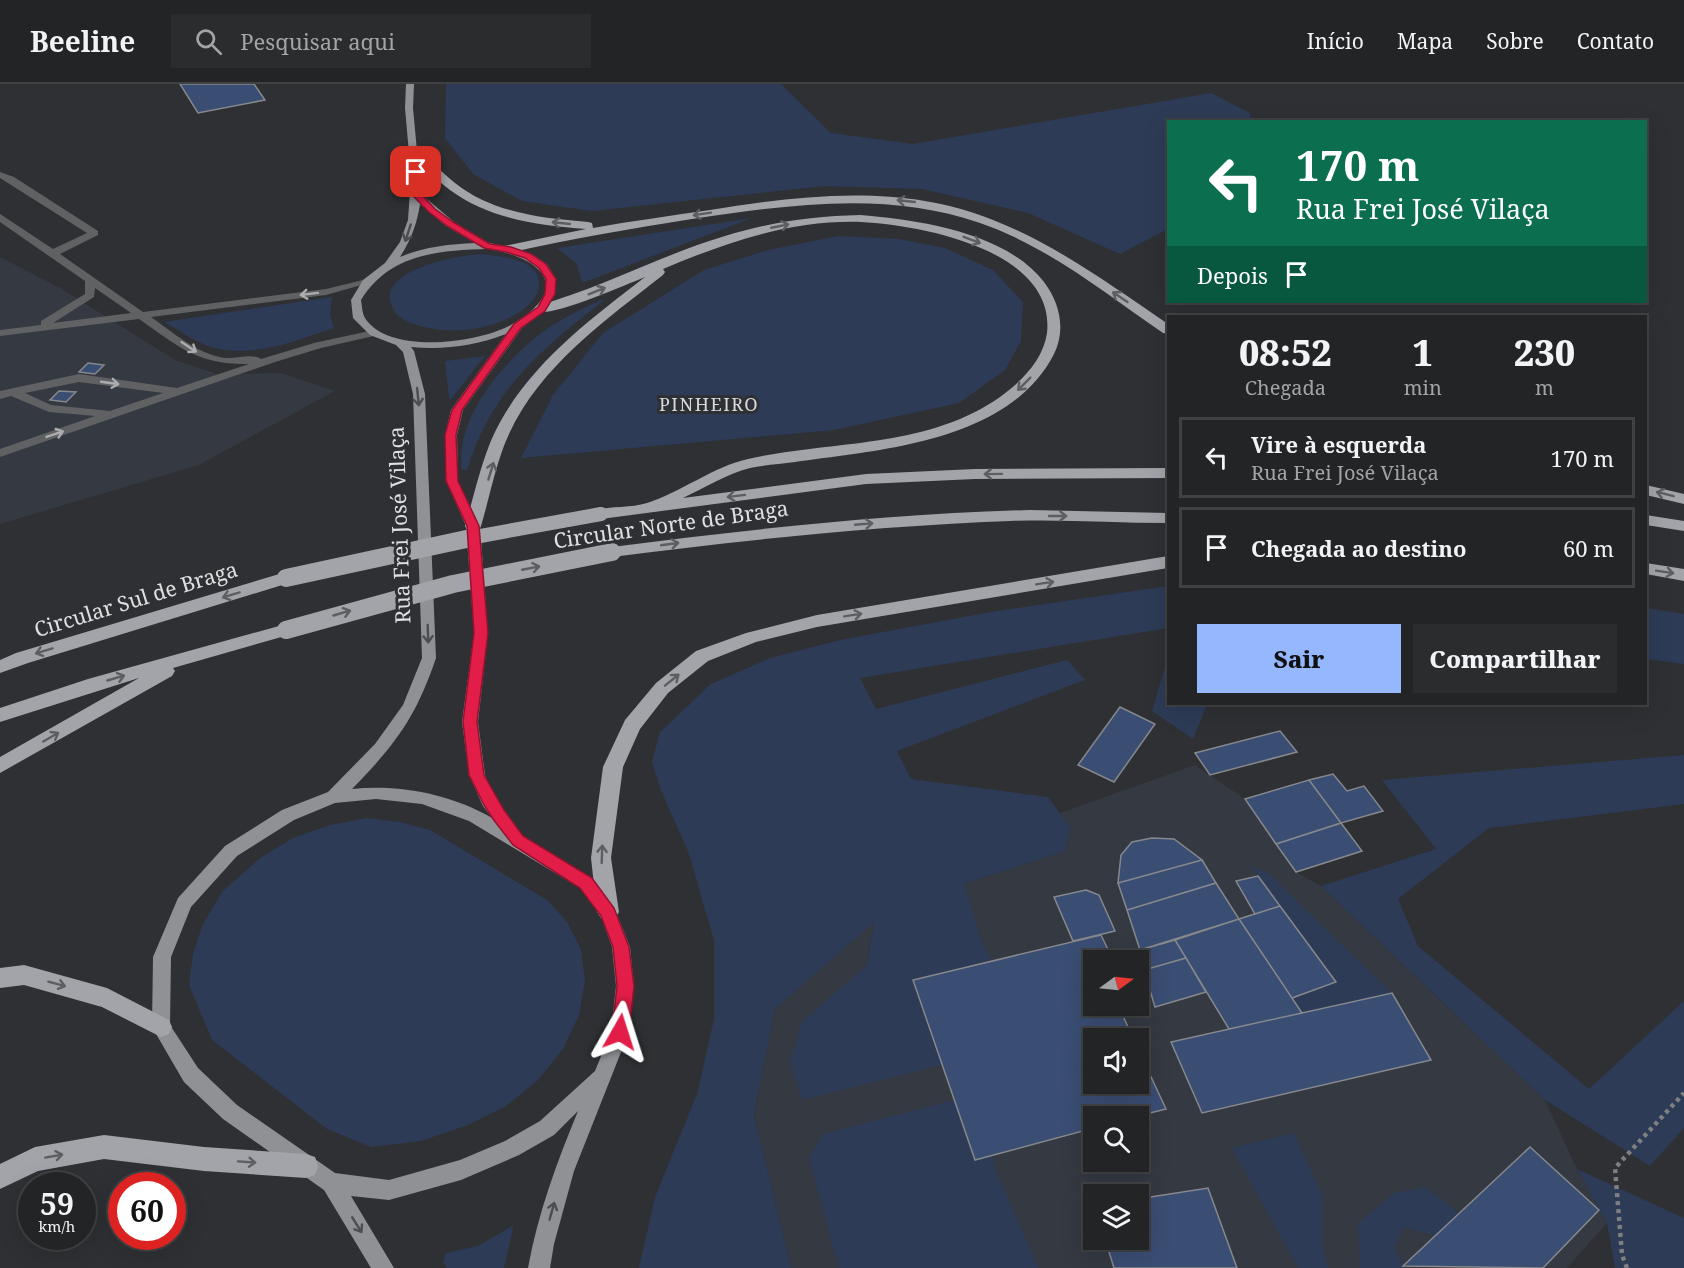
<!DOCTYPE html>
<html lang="pt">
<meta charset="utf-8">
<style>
:root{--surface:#222426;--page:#2a2c2e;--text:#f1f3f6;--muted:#a2a4a7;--line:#3f4143;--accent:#95b7fd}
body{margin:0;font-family:"Noto Serif",serif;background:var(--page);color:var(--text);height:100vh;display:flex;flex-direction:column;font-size:22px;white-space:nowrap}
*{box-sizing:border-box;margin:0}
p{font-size:20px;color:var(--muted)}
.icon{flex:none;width:33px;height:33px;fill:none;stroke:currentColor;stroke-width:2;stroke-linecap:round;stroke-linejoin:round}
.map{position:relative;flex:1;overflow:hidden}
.drawer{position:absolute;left:1167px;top:231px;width:480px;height:390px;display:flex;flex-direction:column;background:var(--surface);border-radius:0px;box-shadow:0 6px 24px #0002,0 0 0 2px var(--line)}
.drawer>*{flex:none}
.guide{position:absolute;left:1167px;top:36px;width:480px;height:183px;border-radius:0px;box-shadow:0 6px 24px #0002,0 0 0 2px var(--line);background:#0b6e4f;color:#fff;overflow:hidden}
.needle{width:39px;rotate:75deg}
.controls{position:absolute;left:1083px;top:866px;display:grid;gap:12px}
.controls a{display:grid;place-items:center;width:66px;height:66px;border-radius:0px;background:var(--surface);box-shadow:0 6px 24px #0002,0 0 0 2px var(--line);font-size:30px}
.speed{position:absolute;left:18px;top:1088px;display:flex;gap:12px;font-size:30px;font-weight:700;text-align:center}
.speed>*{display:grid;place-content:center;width:78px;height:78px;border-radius:50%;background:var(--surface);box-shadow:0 6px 24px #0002,0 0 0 2px var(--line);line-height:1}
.speed small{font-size:15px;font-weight:400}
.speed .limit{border:9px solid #d22;background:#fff;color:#111}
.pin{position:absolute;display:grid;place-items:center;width:51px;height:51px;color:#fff;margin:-26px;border-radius:12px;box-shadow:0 3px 9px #0006}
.me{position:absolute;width:66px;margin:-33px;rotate:6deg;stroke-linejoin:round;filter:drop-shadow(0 0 4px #0008)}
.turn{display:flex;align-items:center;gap:21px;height:126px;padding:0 30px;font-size:27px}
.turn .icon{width:78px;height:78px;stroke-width:2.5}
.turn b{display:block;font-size:42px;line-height:51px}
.then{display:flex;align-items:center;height:57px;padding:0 30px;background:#0003;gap:12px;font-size:22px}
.eta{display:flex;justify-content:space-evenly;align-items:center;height:102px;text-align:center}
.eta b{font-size:36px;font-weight:800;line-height:42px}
.primary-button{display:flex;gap:12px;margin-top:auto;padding:12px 30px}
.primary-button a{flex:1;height:69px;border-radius:0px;background:var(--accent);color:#111;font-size:24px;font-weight:800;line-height:69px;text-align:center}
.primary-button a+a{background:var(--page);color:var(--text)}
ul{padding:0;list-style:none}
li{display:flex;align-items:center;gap:18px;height:81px;margin:0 12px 9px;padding:0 18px;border:3px solid var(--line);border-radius:0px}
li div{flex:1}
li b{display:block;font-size:22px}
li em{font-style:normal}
header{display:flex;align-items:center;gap:36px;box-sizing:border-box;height:84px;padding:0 30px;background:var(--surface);border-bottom:2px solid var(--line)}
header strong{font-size:28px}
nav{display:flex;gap:33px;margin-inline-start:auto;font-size:21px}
.search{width:420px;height:54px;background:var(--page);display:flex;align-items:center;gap:15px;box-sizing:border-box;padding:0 21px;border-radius:0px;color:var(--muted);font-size:22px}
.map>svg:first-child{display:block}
.built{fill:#343942;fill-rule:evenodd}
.green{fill:#2d3b56}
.building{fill:#3a4d73;stroke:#86888c;stroke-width:1.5}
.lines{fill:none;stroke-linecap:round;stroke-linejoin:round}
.path{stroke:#7d7f81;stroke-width:4.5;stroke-dasharray:4 4;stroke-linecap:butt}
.minor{fill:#606163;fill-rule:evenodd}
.major{fill:#8f9195;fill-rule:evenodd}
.highway{fill:#a2a4a9;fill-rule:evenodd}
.highway-bridge-far1{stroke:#a2a4a9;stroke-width:14}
.highway-bridge{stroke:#a2a4a9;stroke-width:18}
.oneway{stroke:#5c5e62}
.oneway2{stroke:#4b4d50}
.oneway3{stroke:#acadaf}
.route{fill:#e11d48;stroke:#92132f;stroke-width:1.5}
.labels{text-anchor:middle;stroke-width:6;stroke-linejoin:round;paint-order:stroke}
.far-neighbourhood-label{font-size:18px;letter-spacing:1.5px;fill:#d5d8dc;stroke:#2e3033}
.street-label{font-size:21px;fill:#dee0e2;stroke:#2e3033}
</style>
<header>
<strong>Beeline</strong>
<div class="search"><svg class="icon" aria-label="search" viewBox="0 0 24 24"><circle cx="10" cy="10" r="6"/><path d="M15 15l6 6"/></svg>Pesquisar aqui</div>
<nav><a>Início</a><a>Mapa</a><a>Sobre</a><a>Contato</a></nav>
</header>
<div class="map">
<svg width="1684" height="1184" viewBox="0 0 1684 1184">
<rect width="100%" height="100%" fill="#2e3033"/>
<!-- built -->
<path class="built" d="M0,173L62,205L175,276L217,290L281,289L335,307L199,381L0,440Z
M1195,681L1245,715L1296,788L1321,802L1545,1016L1577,1085L1607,1139L1567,1184H791L754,1030L775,925L874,837L867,881L900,884L964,800L1065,767L1071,744L1060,729ZM1094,876H1138V921H1094ZM1094,954H1138V999H1094ZM1094,1032H1138V1077H1094ZM1094,1110H1138V1155H1094Z"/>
<!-- green -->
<path class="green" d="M446,0H781L831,49L913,60L1211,9L1250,29L1251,37L1168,38V145L1120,170L1028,129L922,105L825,102L592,127L522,117L473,90L445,54Z
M752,134L585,198H582L576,179L557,164Z
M838,152L899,155L945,164L993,186L1023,218L1021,257L1005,286L959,319L834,346L521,374L553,311L603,249L704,186L768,166Z
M481,170C500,172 542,175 539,202C538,213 529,222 521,227C495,245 454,251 424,243C413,240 399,236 393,225C372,186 459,171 481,170Z
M332,213L330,231L334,244C294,257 248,277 205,261C191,255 177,245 164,238Z
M601,216L603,217C540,267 492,305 467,386H462C454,336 502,279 540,250C558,236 580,226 601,216Z
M485,272L451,315H449L445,277Z
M1168,502V544L860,594L876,625L1067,576L1085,596L897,667L911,695L1048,713L1071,744L1065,767L964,800L982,858L992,876L913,896L942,981L802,1016L790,978L802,938L867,881L874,838L775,925L754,1030L791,1184H639L655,1113L697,1010L714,935V857L689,770L660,704L652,678L660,648L711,600L770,574L840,556L991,528Z
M1646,524L1684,530V580L1646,575Z
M1168,572V620H1207L1193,655L1152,627Z
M1684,671V720L1489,744L1398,815L1418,862L1589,1005L1684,917V1044L1650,1082L1545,1016L1321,802L1436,765L1382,696Z
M367,734L400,738L430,746L547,816L567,838L581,865L585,897L579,931L563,965L538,996L506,1022L468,1041L421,1057L371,1063L327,1045L212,956L189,901L193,869L203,840L222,808L260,774L293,754L330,741Z
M1250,781L1269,790L1392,909L1302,929L1292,914L1336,897Z
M954,1016L974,1076L994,1071L995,1084L1038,1184H839L809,1074L823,1050Z
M1294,1049L1323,1113V1162L1328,1184H1298L1232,1064Z
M1577,1085L1684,1134V1184H1615L1607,1139Z
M1426,1103L1460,1130L1436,1152L1404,1143L1394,1163L1403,1182L1402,1184H1360L1358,1139L1394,1109Z
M512,1142L513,1145L504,1184H447L443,1178L446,1169L478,1162Z"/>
<!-- building -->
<path class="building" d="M180,0H254L265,16L198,29Z
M88,279L104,281L95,290L79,288Z
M59,307L76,308L66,318L50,316Z
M1120,623L1155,640L1114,698L1078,681Z
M1280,647L1297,668L1210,691L1195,669Z
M1333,690L1347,707L1364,702L1383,727L1341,739L1309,696Z
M1309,696L1341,739L1276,760L1245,715Z
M1341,739L1362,767L1296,788L1276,760Z
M1152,754L1174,755L1202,776L1118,799L1121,771L1132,758Z
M1202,776L1216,799L1127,826L1118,799Z
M1258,792L1280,822L1255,830L1236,797Z
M1216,799L1239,835L1140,866L1127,826Z
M1086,806L1099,811L1115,847L1073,857L1054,813Z
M1280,822L1336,898L1292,914L1239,835Z
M1239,835L1292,914L1302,929L1229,945L1175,856Z
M1101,851L1113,876H1094V921H1118L1133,954H1094V999H1138V965L1166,1025L1138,1032H1094V1044L975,1076L913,896Z
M1175,856L1186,874L1144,886L1140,866Z
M1186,874L1206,908L1155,923L1144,886Z
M1392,909L1431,976L1202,1029L1171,958Z
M1530,1063L1599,1126L1543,1184L1403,1182Z
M1208,1104L1237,1184H1114L1105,1155H1138V1115Z"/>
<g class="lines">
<!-- path -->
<path class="path" d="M1627,1184L1622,1171L1615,1084L1684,1009"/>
<!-- minor -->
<path class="minor" d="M0,88L14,93L98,147V151L60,170L143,228L326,205L367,195L372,198L326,211L151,233C174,249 197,270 225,274C236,275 252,269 261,275L314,259L374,246L380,249L378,251L321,264L275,278L0,373V365L95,332L49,328L11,312L0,315V307L79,290L177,304L249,280C198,281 179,263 139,235L0,252V246L41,241V237L85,210V197L0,138V130L53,165L87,149L0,94ZM95,204L131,229L53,239L94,213ZM79,298L163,309L110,327L51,321L25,309Z"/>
<!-- major -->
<path class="major" d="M406,0H414L413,24L421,110L454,138L489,159L512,163L532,170L547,180L556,195L555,210L545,227L522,244L463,326L457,351L458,397L480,442L488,549L478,638L485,691L495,713L523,753L592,794L614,823L630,863L634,902L629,948L574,1087L554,1160L550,1184H528C538,1129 557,1078 578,1027L554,1051L519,1071L461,1096L389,1116L351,1112L394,1184H371L324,1106L223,1035L184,998L152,943L153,873L178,814L225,762L282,726L328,708L375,660L403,621L422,574L413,310L403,268L396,261L370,251L353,234L351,216L363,196L385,179L400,158L408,136L411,92L405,24ZM420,120L446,142L475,159C449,160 424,163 400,173C411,156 417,140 420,120ZM488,165C539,173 574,202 516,238C484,259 389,272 365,234C362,229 362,221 361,216C389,170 439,166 488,165ZM506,250L451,326L445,351L446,397L466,442L474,549L462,638L469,691L483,722L492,734C451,710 399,700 352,705C396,660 416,633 436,574L425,310L414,267L411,263C444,266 475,262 506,250ZM376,715L422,720L469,737L580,804L601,832L612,863L616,902L611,948L595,987L540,1037L505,1057L460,1076L389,1096L335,1089L237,1021L198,984L170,941L171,873L191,823L237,772L294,736L335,719Z"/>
<!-- highway -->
<path class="highway" d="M414,62L418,63C430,75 441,88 455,99C493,129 541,134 588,138L592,139L593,144C631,137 670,132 710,126C803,111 902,99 993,136C1057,161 1112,202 1168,240V250L1163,249C1105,209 1047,162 980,139C886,106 788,121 692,135C630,145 569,155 508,169L504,168V162L586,145C538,141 489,135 450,106C435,95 423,81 410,67L409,65Z
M860,131C919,136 1005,148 1044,198C1060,219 1066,246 1054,270C1009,358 880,366 795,378C780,380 764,381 750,384C727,390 704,404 683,414L866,390L975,385L1168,384V394L975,395L866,400L601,435L595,434L593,430L595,426C612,422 631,424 647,419C682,408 712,383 748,375C832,356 926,365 1000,313C1022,297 1043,276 1047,249C1056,166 921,141 861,138C790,136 727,158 663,185L665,188L663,191C607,235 540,282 509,350C496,378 490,412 481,442L479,446H467L465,442C474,412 481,378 494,350C526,283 588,237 645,193C625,201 555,232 536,228L534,225L536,222C602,204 661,171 725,152C770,138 814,132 860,131Z
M1646,401L1684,410V420L1646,411Z
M1030,426L1168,429V439C1116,439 1063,435 1010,437C877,442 744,456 612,473L606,472L604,468L606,464L612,463C751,445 890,430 1030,426Z
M1646,431L1684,437V447L1646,441Z
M1168,472V484L817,543L756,558L708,577L668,609L640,645L623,683L611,774L619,828L615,834L608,837L601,834L597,828L591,774L603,683L625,636L656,599L696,567L746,549L817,531Z
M1646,479L1684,485V497L1646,490Z
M286,488L292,490L294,494L292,498L28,579L0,589V576L16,569Z
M286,540L292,542L295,546L292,550L173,584L175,587L172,592L0,689V673L139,594L0,638V624L88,595Z
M24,881L107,904L169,936L172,943L169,950L161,953L102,923L24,901L0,904V884Z
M104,1051L204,1063L306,1070L315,1073L318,1082L315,1091L306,1094L204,1087L104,1075L38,1087L0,1105V1080L35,1063Z"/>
<!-- highway-bridge-far1 -->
<path class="highway-bridge-far1" d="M464,455L601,430"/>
<!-- highway-bridge -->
<path class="highway-bridge" d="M286,494L471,454
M286,546L453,500L612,468"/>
</g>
<!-- one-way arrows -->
<defs><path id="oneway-shaft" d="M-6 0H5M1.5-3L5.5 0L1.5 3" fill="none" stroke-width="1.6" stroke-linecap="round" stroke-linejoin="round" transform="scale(1.5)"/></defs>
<g class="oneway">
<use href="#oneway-shaft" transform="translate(906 117) rotate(-174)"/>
<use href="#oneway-shaft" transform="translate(702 130) rotate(171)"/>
<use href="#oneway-shaft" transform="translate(561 139) rotate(-174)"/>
<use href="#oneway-shaft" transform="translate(780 142) rotate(-11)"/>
<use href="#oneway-shaft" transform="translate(972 156) rotate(21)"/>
<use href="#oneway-shaft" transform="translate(597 207) rotate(-22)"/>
<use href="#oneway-shaft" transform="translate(1120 213) rotate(-146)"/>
<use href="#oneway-shaft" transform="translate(1024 300) rotate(135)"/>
<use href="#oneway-shaft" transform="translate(491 387) rotate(-73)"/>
<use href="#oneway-shaft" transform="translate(993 390) rotate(179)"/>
<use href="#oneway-shaft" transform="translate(1665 410) rotate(-166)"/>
<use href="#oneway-shaft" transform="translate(736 412) rotate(173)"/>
<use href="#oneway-shaft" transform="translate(1058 432)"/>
<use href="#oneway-shaft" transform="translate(864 440) rotate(-5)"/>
<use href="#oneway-shaft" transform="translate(670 460) rotate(-8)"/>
<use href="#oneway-shaft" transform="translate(531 484) rotate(-11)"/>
<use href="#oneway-shaft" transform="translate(1665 488) rotate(9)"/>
<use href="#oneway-shaft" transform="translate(1045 499) rotate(-9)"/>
<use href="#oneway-shaft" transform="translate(231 511) rotate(163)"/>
<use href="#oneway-shaft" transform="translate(342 529) rotate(-16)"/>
<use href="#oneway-shaft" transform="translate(853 531) rotate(-9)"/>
<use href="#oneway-shaft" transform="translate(44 567) rotate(163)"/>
<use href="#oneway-shaft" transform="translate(116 594) rotate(-16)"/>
<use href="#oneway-shaft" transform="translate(672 596) rotate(-39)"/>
<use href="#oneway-shaft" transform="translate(51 653) rotate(-30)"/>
<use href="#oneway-shaft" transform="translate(602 770) rotate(-88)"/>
<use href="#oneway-shaft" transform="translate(57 900) rotate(15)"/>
<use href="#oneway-shaft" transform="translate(54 1072) rotate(-10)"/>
<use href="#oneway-shaft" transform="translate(247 1078) rotate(4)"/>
</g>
<g class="oneway2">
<use href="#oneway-shaft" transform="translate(408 149) rotate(108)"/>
<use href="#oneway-shaft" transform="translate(418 313) rotate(84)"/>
<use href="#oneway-shaft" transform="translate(428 550) rotate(88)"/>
<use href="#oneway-shaft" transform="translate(552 1127) rotate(-74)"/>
<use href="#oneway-shaft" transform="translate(357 1141) rotate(58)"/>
</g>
<g class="oneway3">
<use href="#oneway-shaft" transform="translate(309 210) rotate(173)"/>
<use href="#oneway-shaft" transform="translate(189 263) rotate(34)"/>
<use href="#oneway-shaft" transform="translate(110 299) rotate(8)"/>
<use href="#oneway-shaft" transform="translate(55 350) rotate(-19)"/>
</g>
<!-- route -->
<path class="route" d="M413,86L420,88L422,111L435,125L453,138L490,160L511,163L531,170L546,180L556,195L555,210L545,227L521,244L462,326L456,351L458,397L479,442L488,549L477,638L484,691L504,726L523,752L592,794L614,824L629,863L634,902L629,948L626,954L620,956L614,954L612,948L617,902L613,863L601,832L580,804L513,761L493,735L484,721L469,691L463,638L474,549L467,442L446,397L445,351L452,326L514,240L538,223L545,210L546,195L539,184L525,174L506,168L484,164L447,142L429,128L413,112Z"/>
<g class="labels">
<!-- far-neighbourhood labels -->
<g class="far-neighbourhood-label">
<text x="709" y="327">PINHEIRO</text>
</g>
<!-- street labels -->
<g class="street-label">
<text transform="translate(400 441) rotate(-92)" y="7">Rua Frei José Vilaça</text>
<text transform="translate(671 441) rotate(-8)" y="7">Circular Norte de Braga</text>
<text transform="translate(136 516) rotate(-17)" y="7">Circular Sul de Braga</text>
</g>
</g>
</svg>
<div class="controls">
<a><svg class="needle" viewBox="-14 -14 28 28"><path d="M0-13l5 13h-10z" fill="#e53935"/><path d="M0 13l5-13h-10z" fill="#a2a4a7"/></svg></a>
<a><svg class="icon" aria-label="sound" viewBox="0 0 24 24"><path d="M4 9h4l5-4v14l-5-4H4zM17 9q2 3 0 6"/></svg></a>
<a><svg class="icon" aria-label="search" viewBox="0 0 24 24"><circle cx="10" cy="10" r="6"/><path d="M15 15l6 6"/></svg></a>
<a><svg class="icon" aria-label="layers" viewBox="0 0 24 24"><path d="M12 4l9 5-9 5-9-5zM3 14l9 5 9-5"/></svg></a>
</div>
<div class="speed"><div>59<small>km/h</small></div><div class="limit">60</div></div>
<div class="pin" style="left:416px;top:88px;background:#d93025"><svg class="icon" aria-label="arrive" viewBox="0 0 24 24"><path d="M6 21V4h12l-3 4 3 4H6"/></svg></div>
<svg class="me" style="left:620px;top:948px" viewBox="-20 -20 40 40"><path d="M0-17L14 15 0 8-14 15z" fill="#e11d48" stroke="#fff" stroke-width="4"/></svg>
<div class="guide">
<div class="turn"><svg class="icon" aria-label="left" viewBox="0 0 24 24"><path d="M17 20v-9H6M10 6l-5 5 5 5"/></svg><div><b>170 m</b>Rua Frei José Vilaça</div></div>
<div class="then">Depois<svg class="icon" aria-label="arrive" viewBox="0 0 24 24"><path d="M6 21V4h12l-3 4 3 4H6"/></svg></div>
</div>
<section class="drawer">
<div class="eta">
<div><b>08:52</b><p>Chegada</p></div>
<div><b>1</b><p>min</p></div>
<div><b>230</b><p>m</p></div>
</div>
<ul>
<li><svg class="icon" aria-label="left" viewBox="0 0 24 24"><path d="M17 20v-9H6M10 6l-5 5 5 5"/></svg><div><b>Vire à esquerda</b><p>Rua Frei José Vilaça</p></div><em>170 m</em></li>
<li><svg class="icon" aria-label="arrive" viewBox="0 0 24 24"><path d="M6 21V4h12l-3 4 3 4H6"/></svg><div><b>Chegada ao destino</b></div><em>60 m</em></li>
</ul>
<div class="primary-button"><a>Sair</a><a>Compartilhar</a></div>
</section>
</div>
